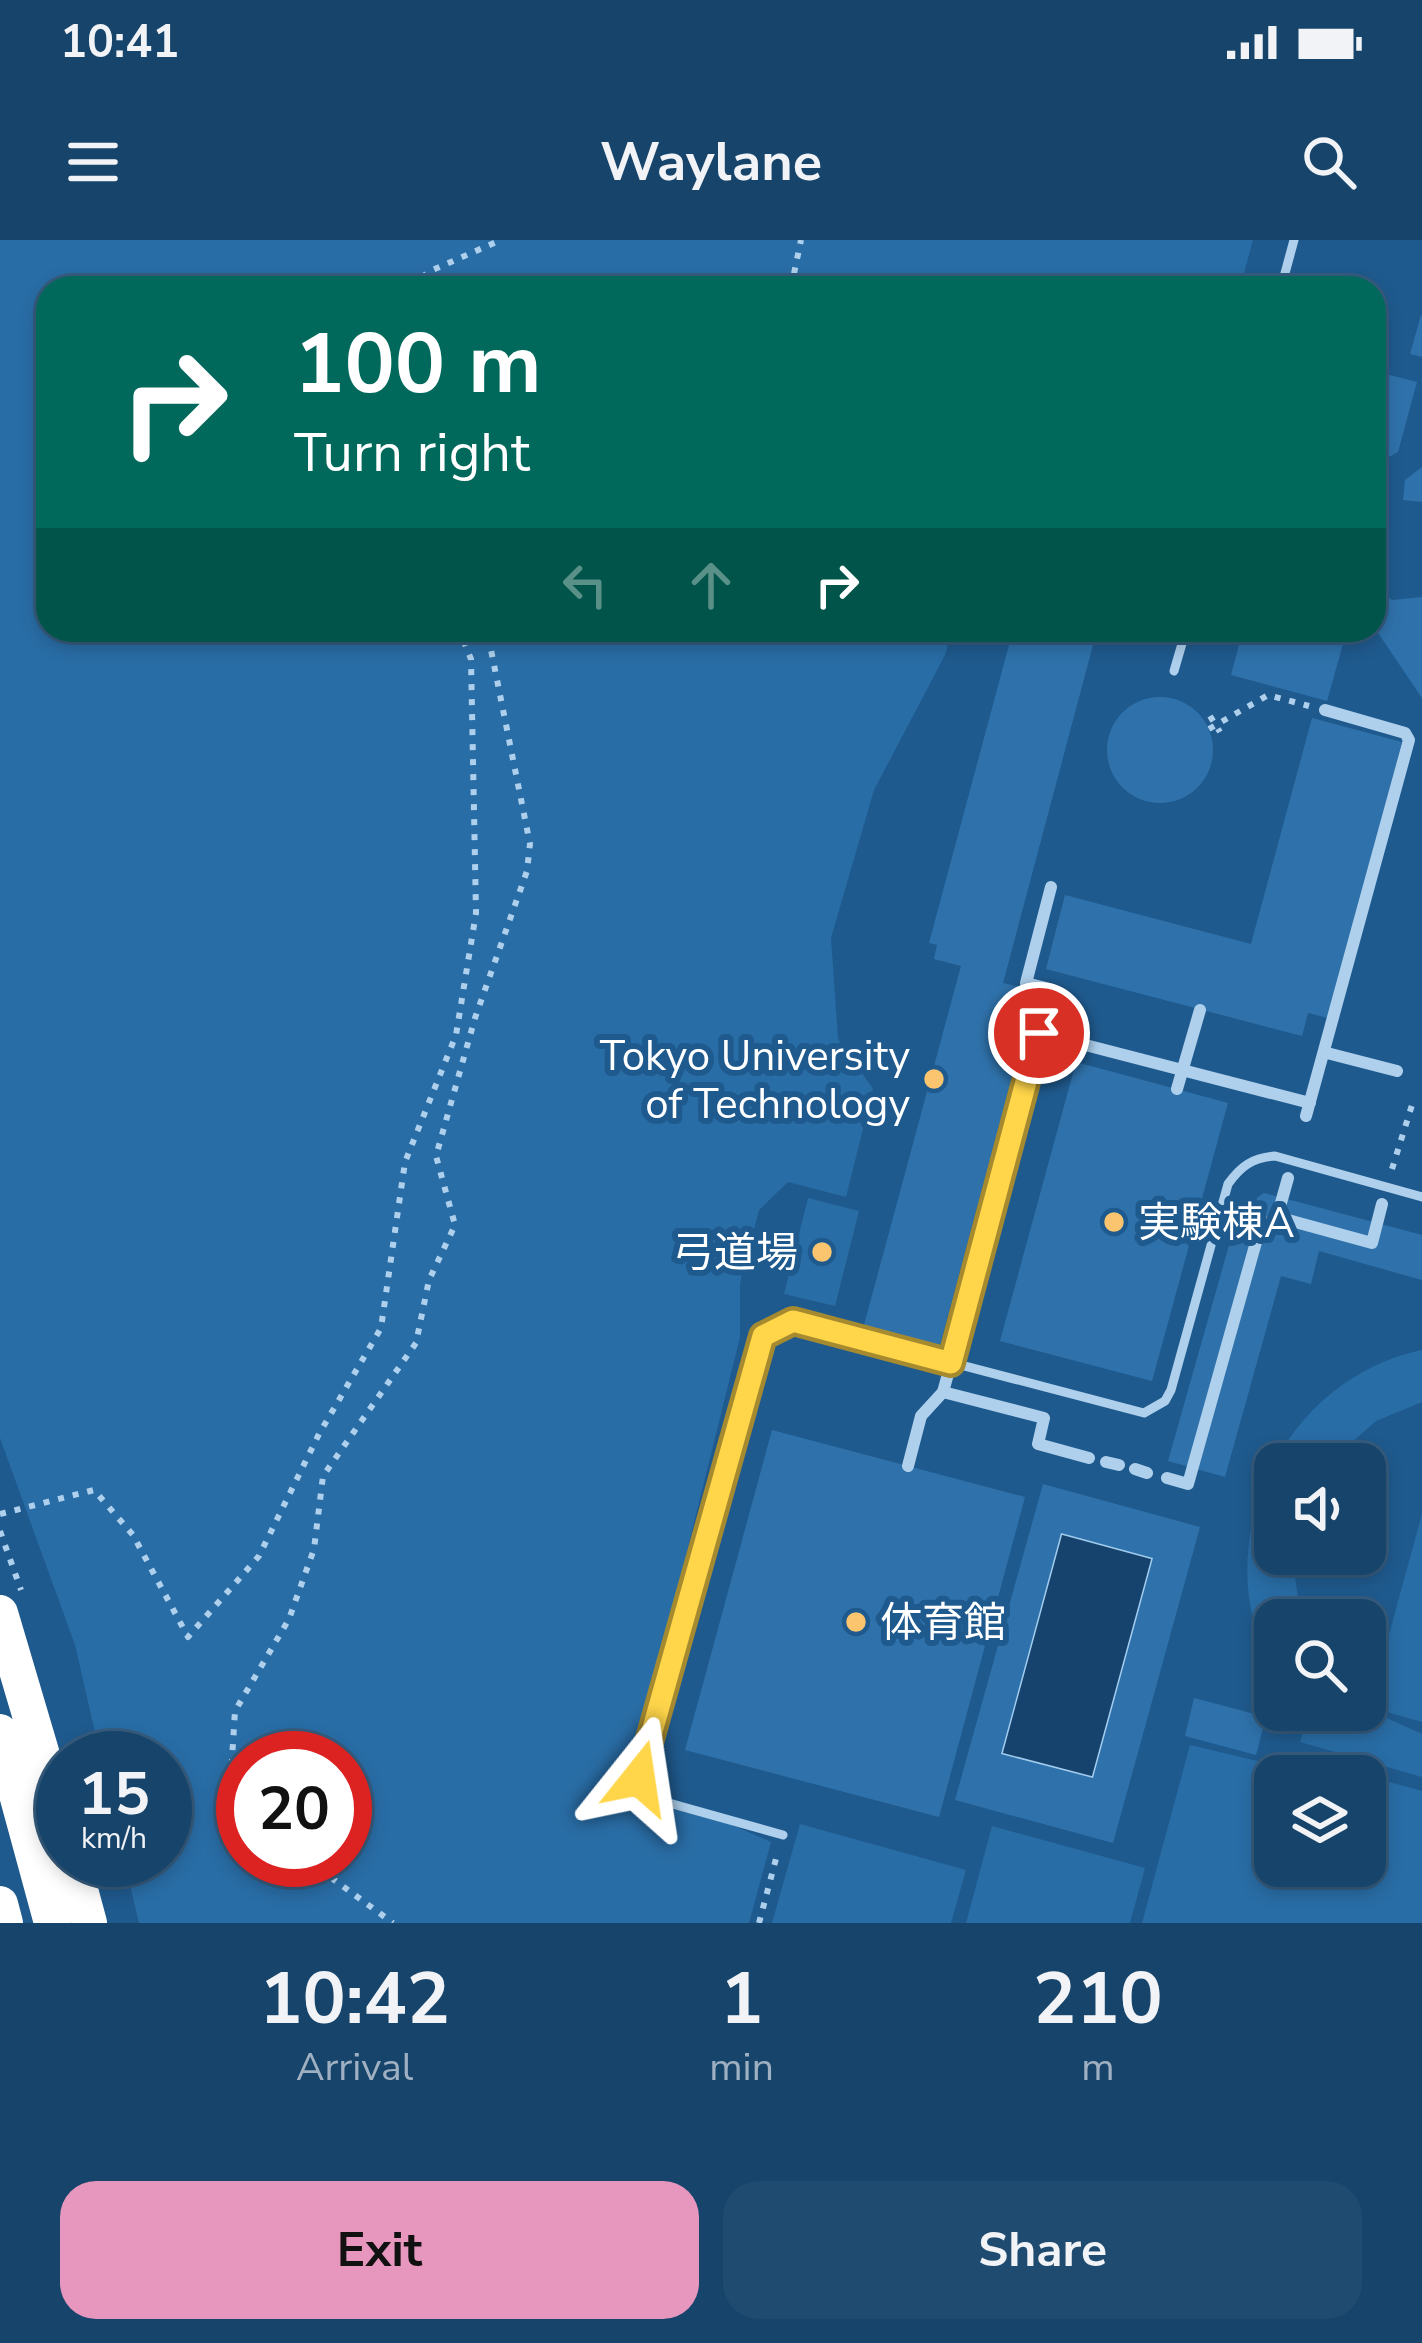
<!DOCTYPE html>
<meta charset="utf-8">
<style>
:root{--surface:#17446a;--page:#204b70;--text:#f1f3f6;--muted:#9eb0c1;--line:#365c7e;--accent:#e797bd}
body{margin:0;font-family:"Nunito Sans","Noto Sans JP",sans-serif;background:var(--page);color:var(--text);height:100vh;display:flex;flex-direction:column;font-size:45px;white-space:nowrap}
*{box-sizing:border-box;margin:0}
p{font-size:39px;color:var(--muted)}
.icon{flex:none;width:66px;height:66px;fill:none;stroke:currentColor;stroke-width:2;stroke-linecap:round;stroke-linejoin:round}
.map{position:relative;height:1683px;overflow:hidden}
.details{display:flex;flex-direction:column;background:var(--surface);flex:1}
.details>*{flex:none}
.top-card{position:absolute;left:36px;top:36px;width:1350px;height:366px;border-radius:36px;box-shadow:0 6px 18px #0003,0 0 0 3px var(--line);background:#00695c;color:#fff;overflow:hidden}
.buttons{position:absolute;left:1254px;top:1203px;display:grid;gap:24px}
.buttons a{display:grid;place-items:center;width:132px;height:132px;border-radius:24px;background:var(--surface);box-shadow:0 6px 18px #0003,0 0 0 3px var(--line);font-size:60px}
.speed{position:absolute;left:36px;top:1491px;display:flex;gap:24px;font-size:60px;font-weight:700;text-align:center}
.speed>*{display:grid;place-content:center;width:156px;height:156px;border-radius:50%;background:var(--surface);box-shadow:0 6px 18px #0003,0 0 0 3px var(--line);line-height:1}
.speed small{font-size:30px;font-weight:400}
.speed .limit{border:18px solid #d22;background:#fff;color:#111}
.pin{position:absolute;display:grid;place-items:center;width:102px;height:102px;color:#fff;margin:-51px;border:6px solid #fff;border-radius:50%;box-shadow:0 3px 12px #0007}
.me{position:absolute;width:132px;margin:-66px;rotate:15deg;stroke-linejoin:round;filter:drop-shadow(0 0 9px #0008)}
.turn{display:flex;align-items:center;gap:42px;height:252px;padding:0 60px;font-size:54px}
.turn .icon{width:156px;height:156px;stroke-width:2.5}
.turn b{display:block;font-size:84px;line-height:102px}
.lanes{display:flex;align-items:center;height:114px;padding:0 60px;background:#0003;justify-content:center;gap:60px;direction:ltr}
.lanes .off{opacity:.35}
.eta{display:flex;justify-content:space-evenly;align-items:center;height:204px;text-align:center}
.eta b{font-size:72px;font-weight:700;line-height:84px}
.button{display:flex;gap:24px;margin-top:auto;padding:24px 60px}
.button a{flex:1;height:138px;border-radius:36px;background:var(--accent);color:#111;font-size:48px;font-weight:700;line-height:138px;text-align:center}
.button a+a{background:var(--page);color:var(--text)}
.status{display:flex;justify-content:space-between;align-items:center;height:84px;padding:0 60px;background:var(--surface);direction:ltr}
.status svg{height:33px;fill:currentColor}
header{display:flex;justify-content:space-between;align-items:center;height:156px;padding:0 60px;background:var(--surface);font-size:54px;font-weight:700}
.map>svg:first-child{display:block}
.green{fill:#296da6;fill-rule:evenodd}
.water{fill:#15436d;stroke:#a2ccee;stroke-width:3}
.building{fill:#2f72ab;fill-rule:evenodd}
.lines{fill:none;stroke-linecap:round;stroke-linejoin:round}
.path{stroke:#aed0ec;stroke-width:6;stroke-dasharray:6 9;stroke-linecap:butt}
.lane{stroke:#aed0ec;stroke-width:9}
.street{stroke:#aed0ec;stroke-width:12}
.highway{stroke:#fff;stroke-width:36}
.street-bridge{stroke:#aed0ec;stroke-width:12}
.route-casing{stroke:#a68a30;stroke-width:30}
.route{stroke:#ffd54a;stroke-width:21}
.poi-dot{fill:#fac56e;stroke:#1f5a8e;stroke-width:4.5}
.labels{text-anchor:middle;stroke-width:12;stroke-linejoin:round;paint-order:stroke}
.poi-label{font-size:42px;fill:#fff;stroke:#1f5a8e;text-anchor:end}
</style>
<div class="status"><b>10:41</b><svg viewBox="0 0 49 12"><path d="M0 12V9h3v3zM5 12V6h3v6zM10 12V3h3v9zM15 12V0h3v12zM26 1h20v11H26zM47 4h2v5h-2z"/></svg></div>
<header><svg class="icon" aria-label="menu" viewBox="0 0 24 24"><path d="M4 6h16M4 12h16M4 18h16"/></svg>Waylane<svg class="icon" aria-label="search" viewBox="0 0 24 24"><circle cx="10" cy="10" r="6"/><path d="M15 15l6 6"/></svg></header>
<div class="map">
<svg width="1422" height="1683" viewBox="0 0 1422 1683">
<rect width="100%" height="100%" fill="#1f5a8e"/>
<!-- green -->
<path class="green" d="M0,0H1253L1240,48H48V390H952L945,415L874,550L831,698L838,799L873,849L846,957L788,942L759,970L740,1043V1097L636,1517L658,1552L771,1602L749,1683H139L124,1620H165V1518H101L75,1405L0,1198ZM243,1518H345V1620H243Z
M808,958L859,971L835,1066L784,1054Z
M1422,1110V1162L1376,1181L1327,1224H1275V1314H1292L1301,1380H1275V1434C1202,1307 1281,1139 1422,1110Z
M1422,1274V1482L1369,1467Z
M1365,1468L1422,1494V1537L1300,1502L1308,1477L1302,1470Z
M1190,1505L1283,1527L1287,1514L1422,1551V1683H1142ZM1276,1536H1365V1626H1275Z
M800,1584L966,1630L951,1683H772Z
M992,1586L1145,1628L1130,1683H966Z"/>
<!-- water -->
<path class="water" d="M1061,1293L1153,1318L1093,1538L1001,1514Z"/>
<!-- building -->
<path class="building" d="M1421,75H1422V117L1410,114Z
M1374,131L1417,142L1398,212L1374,225Z
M1422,227V262L1403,260L1405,240Z
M1379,350L1392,360L1422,357V458L1374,387Z
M1013,390H1097L1003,743L1020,747L1017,758L1032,762L940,1105L864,1085L961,726L934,719L937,705L929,703Z
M1243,390H1347L1327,461L1231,435Z
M1107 510a53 53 0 1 1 106 0a53 53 0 1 1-106 0Z
M1312,478L1402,502L1328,778L1308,773L1302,796L1046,729L1065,655L1251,704Z
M1076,822L1228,863L1152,1141L1000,1101Z
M1264,953L1422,995V1040L1319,1011L1311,1044L1281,1036L1225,1237L1168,1221L1239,970Z
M772,1190L1025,1257L939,1577L685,1510Z
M1043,1244L1200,1287L1113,1603L955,1560ZM1061,1293L1153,1318L1093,1538L1001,1514Z
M1194,1458L1266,1477L1256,1515L1185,1496Z"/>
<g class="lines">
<!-- path -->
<path class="path" d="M411,48L428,32L501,0
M691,48H701
M791,48L801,0
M1210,476L1220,492
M1209,489L1268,455L1309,466
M1392,929L1412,865
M0,1274L94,1250L133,1295L188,1397L259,1316L319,1194L381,1088L405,922L456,795L476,673L471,419L459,390
M0,1291L21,1350
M243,1568L231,1535L235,1471L289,1379L314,1309L323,1236L416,1103L429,1040L455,985L436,916L475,778L527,631L530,604L487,390
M307,1620L393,1683
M759,1683L778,1611"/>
<!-- lane -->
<path class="lane" d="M1281,48L1294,0
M1174,431L1186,390
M951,1123L1039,793
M783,1595L651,1558L639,1538L763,1096L793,1081L1144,1173L1165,1161L1171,1150L1228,944C1241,926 1252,918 1275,916L1422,957"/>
<!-- street -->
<path class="street" d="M1051,647L1026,743L1050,749L1039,793L1310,863
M1327,813L1397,831
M1306,876L1409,500L1405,493L1325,470
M1288,938L1277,977L1372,1003L1382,964
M943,1152L1044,1178L1038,1204L1089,1218
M1106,1222L1119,1225
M908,1226L921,1176L943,1152L951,1123
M1135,1229L1147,1233
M1167,1238L1188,1244L1260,988L1277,977"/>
<!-- highway -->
<path class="highway" d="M0,1373L63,1586
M0,1492L52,1683
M72,1620L89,1683
M0,1664L5,1683"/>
<!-- street-bridge -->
<path class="street-bridge" d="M1177,849L1200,770"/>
</g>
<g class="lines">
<!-- route casing -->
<g class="route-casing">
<path id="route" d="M639,1538L763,1096L793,1081L951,1123L1039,793"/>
</g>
<!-- route -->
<use href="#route" class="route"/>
</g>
<!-- markers -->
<g class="poi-dot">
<circle cx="934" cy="839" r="12"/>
<circle cx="1114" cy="982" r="12"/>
<circle cx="822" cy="1012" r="12"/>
<circle cx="856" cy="1382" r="12"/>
</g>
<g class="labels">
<!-- poi labels -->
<g class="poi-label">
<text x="910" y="830">Tokyo University<tspan x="910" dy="48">of Technology</tspan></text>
<text x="1138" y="997" text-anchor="start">実験棟A</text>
<text x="798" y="1027">弓道場</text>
<text x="880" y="1397" text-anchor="start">体育館</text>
</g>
</g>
</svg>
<div class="buttons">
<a><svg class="icon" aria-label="sound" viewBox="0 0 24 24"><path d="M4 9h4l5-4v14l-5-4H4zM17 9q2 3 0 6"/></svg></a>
<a><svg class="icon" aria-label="search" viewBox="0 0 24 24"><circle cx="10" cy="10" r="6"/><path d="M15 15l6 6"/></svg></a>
<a><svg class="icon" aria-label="layers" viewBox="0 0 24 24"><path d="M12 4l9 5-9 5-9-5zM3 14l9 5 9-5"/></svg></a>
</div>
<div class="speed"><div>15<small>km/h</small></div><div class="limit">20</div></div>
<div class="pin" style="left:1039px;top:793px;background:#d93025"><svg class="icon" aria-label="arrive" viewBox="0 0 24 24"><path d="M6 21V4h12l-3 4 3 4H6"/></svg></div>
<svg class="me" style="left:639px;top:1538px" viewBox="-20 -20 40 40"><path d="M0-17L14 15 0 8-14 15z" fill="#ffd54a" stroke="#fff" stroke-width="4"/></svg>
<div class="top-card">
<div class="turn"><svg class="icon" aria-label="right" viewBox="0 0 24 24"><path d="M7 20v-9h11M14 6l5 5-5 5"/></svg><div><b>100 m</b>Turn right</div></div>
<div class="lanes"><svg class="icon off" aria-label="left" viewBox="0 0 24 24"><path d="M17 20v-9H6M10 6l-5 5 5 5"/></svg><svg class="icon off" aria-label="ahead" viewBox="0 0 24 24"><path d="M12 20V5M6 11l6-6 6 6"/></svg><svg class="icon" aria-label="right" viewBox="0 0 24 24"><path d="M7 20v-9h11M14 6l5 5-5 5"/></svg></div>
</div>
</div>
<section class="details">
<div class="eta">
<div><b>10:42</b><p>Arrival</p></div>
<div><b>1</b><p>min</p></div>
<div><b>210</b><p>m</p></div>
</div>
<div class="button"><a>Exit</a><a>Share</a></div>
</section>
